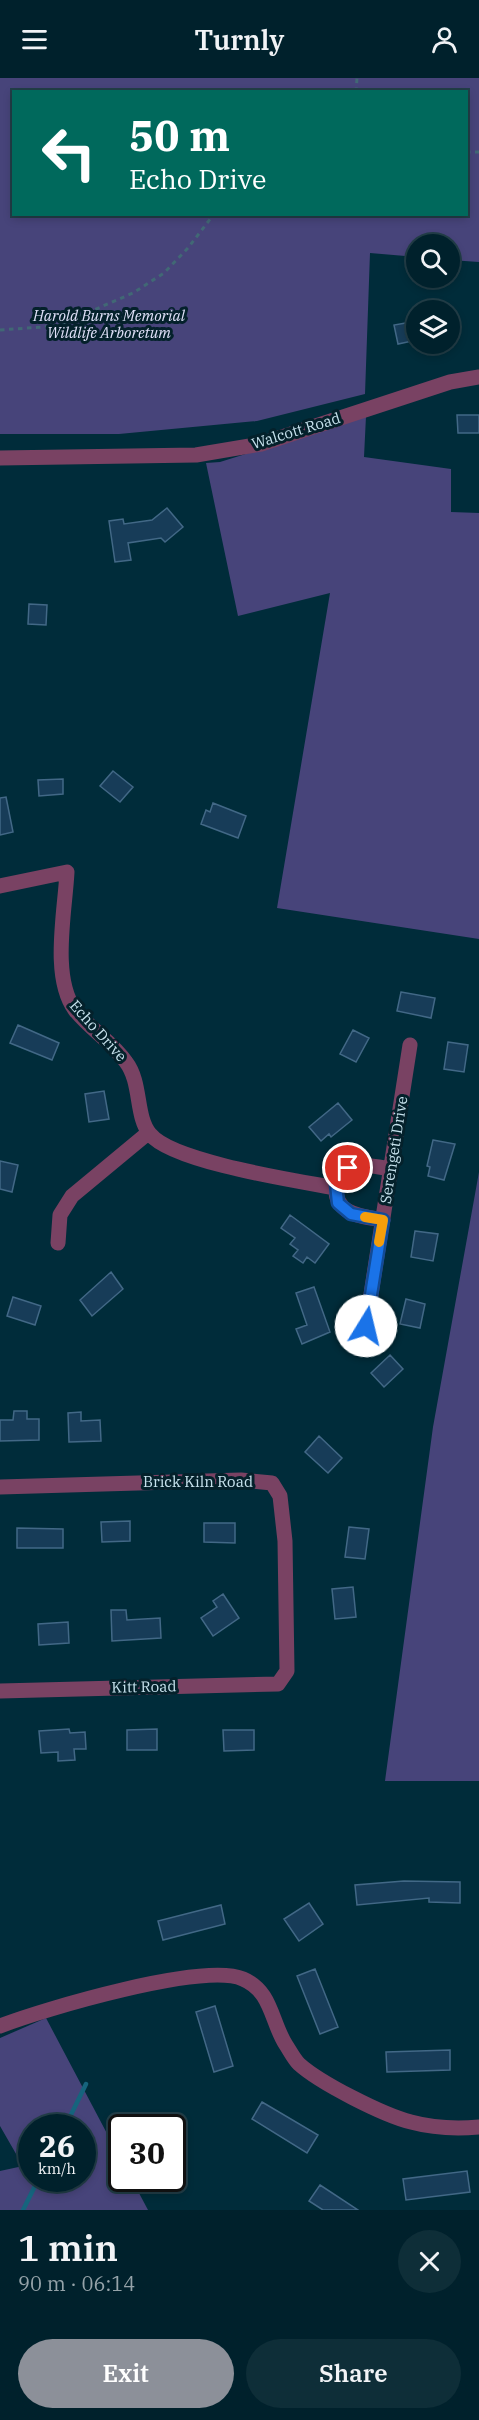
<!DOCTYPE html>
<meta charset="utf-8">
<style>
:root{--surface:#00212c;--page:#0e2e38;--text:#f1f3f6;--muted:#95a3a9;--line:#223e48;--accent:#8c9099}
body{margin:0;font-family:"IBM Plex Serif",serif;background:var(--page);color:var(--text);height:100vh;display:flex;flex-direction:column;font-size:22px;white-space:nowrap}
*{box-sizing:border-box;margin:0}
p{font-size:20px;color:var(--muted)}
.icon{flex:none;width:33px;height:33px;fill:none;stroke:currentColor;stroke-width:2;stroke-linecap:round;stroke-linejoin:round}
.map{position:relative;height:2132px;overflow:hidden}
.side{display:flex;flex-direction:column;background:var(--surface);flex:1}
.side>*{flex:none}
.guide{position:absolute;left:12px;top:12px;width:456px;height:126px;border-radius:0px;box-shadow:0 3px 9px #0003,0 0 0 2px var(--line);background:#00695c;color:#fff;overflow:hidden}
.controls{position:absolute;left:406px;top:156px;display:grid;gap:12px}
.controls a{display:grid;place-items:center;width:54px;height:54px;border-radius:50%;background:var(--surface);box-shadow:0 3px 9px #0003,0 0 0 2px var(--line);font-size:30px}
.speed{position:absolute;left:18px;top:2036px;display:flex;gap:12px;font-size:30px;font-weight:700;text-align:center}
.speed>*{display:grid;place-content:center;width:78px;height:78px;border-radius:50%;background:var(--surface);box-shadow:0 3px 9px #0003,0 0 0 2px var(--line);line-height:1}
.speed small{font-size:15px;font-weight:400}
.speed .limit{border:3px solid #111;border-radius:9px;background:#fff;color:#111}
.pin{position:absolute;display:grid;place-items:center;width:51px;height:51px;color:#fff;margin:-26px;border:3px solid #fff;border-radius:50%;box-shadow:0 2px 6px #0007}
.me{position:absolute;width:66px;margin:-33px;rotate:9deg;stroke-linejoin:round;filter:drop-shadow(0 0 4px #0008)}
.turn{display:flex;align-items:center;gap:21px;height:126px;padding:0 18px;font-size:27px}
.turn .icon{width:78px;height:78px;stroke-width:2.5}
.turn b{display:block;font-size:42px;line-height:51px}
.round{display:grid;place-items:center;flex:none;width:63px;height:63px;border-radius:32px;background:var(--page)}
.summary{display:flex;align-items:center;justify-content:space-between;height:102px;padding:0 18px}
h1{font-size:36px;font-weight:600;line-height:45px}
.action{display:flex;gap:12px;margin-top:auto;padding:12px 18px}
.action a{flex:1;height:69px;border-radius:36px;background:var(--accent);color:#fff;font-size:24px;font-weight:600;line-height:69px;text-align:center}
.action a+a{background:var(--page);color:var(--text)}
header{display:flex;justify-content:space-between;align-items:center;height:78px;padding:0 18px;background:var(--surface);font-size:27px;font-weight:600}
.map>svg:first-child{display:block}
.green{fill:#47447a;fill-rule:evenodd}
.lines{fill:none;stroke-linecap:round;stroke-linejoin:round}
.stream{stroke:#16647d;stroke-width:4.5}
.building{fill:#173c58;stroke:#426886;stroke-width:1.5}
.path{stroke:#416875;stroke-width:3;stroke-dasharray:4.5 4.5;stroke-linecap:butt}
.street{stroke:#794263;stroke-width:15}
.route-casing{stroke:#114b97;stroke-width:15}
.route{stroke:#1a73e8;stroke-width:10}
.slow{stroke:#f59e0b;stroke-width:10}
.labels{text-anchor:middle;stroke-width:6;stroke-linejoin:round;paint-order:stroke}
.park-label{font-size:15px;font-style:italic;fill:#e0e1f9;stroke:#04212b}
.street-label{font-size:15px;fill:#c7e2ed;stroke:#04212b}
</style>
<header><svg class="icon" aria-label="menu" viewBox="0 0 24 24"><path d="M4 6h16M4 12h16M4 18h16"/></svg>Turnly<svg class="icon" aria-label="person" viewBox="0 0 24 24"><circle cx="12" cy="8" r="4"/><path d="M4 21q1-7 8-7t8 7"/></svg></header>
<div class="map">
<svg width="479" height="2132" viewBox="0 0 479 2132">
<rect width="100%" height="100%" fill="#002c3a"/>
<!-- green -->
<path class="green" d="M0,0H479V184L450,182V166H417V179L370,175L365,316L257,343L119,356H0ZM14,14H466V136H14Z
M366,338L364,379L451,391V434L479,435V861L277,830L330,515L238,538L206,385L220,384Z
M479,1094V1703H385L433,1349Z
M46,1940L121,2082L122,2100H131L148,2132H0V2093L23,2088L0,2048V1960ZM32,2049H82V2100H32Z"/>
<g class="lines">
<!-- stream -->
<path class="stream" d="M65,2049L86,2006
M23,2132L39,2100"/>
</g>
<!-- building -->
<path class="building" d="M417,243V262L398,266L394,247Z
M457,337H479V355H458Z
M167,430L183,449L165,464L161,460L128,465L131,482L115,484L109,443L123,441L124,446L152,442Z
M29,526L47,527L46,547L28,546Z
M113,693L133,709L120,724L100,708Z
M63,701V716L39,718L38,702Z
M6,719L13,754L0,757V720Z
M213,725L246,738L238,760L201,746L206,732L210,734Z
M401,914L435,920L431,940L397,933Z
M18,947L59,965L52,982L10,965Z
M353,952L369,960L356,984L340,976Z
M448,964L468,967L464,994L444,991Z
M104,1013L109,1041L89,1044L85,1016Z
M338,1025L352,1042L331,1059L329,1056L321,1063L309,1049Z
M433,1062L455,1066L444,1102L428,1098L430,1089L427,1088Z
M0,1083L18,1087L12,1114L0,1111Z
M290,1137L329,1166L315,1185L307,1179L303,1185L293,1178L298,1172L290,1166L295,1160L281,1150Z
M415,1153L438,1156L433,1183L411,1179Z
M111,1194L123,1211L92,1238L80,1222Z
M314,1209L330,1254L302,1266L296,1251L307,1247L296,1215Z
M13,1219L41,1228L35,1247L7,1238Z
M406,1221L425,1226L420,1250L400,1246Z
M390,1277L403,1291L384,1309L371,1295Z
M14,1333H27V1341H39V1362L0,1363V1342H13Z
M81,1334V1343L100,1342L101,1363L69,1364L68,1335Z
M319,1358L342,1380L328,1395L305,1374Z
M130,1443V1463L102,1464L101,1444Z
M204,1445H235V1465L204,1464Z
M349,1449L369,1451L365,1481L345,1479Z
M17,1450L63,1451V1470H17Z
M353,1509L356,1539L335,1541L332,1511Z
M223,1516L239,1540L213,1558L201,1540L217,1529L213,1523Z
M111,1532H126L127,1542L160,1540L161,1560L112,1563Z
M68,1544L69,1565L39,1567L38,1546Z
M69,1651L70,1655L85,1654L86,1671H74L75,1682L58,1683V1674L41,1675L39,1653Z
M157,1651V1672H127V1652Z
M223,1652H254V1672L224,1673Z
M404,1803L460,1804V1825L429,1824V1820L357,1827L355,1807Z
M309,1825L323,1846L299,1863L284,1841Z
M221,1827L225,1846L163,1862L158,1843Z
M315,1891L338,1949L320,1956L297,1898Z
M215,1928L233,1988L214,1994L196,1934Z
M450,1972V1992L387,1994L386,1974Z
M262,2024L318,2057L307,2075L252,2041Z
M467,2093L470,2114L406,2122L403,2101Z
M320,2107L358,2132H323L309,2123Z"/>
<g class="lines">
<!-- path -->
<path class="path" d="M356,14L357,0
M466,74H479
M0,252L57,248L133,215L164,195L188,170L214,136"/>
<!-- street -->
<path class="street" d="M0,380L196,377L261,366L450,304L479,299
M0,808L67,794C65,834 51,899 75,932C90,951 112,964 126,984C142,1005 135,1038 150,1056C172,1084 298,1103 336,1110
M383,1142C359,1138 333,1136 336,1106C348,1081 368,1087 391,1091
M58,1165L60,1137L72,1118L148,1055
M366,1248L410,967
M0,1409L241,1402L272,1405L280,1418L285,1463L287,1593L278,1606L0,1613
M0,1948C44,1931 203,1884 243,1901C272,1913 271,1944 286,1967C290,1973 294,1981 299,1986C320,2005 383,2037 411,2044C433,2050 456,2051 479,2049"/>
</g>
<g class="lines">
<!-- route casing -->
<g class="route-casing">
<path id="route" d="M348,1090L336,1106L338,1125L351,1136L383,1142L366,1248"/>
</g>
<!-- route -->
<use href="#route" class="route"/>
<!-- slow -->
<path class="slow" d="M365,1139L383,1142L379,1164"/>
</g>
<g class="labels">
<!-- park labels -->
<g class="park-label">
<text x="109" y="243">Harold Burns Memorial<tspan x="109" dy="17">Wildlife Arboretum</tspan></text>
</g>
<!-- street labels -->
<g class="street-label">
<text transform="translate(296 353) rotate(-17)" y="5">Walcott Road</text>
<text transform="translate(98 953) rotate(48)" y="5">Echo Drive</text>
<text transform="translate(394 1072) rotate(-81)" y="5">Serengeti Drive</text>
<text x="198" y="1409">Brick Kiln Road</text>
<text transform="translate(144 1609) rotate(-1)" y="5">Kitt Road</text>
</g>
</g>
</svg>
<div class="controls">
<a><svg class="icon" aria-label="search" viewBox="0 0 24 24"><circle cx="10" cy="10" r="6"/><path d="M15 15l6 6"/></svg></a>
<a><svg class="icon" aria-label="layers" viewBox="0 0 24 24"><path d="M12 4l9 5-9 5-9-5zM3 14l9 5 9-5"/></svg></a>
</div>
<div class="speed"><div>26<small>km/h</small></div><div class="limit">30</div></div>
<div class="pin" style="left:348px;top:1090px;background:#d93025"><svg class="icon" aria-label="arrive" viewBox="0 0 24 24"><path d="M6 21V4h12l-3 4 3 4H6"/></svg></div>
<svg class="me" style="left:366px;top:1248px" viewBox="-20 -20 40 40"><circle r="19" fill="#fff"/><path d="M0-13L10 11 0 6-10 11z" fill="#1a73e8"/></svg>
<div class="guide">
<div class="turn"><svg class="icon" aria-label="left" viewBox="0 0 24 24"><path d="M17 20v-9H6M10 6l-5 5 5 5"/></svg><div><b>50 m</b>Echo Drive</div></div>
</div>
</div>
<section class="side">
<div class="summary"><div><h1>1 min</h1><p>90 m · 06:14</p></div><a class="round"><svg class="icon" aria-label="close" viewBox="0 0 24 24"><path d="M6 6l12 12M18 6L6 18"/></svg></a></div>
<div class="action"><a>Exit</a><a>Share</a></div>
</section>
